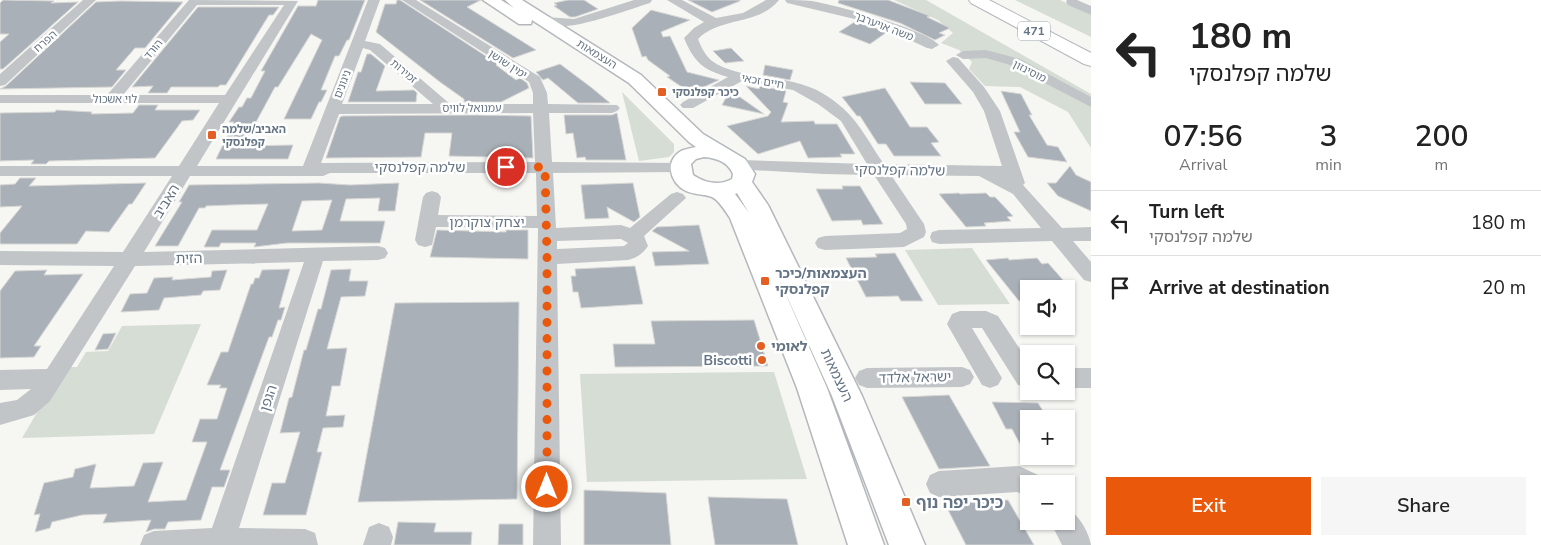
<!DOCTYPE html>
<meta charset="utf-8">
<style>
:root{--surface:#fff;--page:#f6f6f6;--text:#222;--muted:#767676;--line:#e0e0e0;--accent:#ea580c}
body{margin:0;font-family:"Nunito Sans","Noto Sans Hebrew",sans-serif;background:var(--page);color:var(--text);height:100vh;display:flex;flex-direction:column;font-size:19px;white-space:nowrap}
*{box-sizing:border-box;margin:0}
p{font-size:16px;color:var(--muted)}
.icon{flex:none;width:28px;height:28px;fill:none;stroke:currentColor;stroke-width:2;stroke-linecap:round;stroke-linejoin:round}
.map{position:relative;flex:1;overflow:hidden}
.panel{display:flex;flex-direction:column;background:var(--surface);width:450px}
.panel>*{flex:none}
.top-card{background:#fff;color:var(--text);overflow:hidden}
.buttons{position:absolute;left:1020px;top:280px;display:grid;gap:10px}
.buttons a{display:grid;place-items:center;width:55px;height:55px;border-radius:0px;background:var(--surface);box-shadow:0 1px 4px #0004;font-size:25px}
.pin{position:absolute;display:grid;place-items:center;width:42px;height:42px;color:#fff;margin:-21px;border:2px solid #fff;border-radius:50%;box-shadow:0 1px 5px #0007}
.me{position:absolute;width:55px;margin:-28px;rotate:0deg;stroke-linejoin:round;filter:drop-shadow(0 0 4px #0008)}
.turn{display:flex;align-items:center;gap:18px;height:105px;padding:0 15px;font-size:22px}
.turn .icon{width:65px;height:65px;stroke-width:2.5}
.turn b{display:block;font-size:35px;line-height:42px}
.eta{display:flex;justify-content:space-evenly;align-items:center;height:85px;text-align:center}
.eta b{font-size:30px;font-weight:600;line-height:35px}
.primary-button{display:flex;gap:10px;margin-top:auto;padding:10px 15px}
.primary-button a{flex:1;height:58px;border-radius:0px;background:var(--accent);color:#fff;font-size:20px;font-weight:600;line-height:58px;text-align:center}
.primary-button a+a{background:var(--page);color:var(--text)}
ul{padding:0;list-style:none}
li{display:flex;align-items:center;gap:15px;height:65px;padding:0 15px;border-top:1px solid var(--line)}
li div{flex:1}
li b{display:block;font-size:19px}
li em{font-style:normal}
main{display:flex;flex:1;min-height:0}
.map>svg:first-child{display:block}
.green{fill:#d6ddd4}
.building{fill:#a9b0b7;stroke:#d7d7d5;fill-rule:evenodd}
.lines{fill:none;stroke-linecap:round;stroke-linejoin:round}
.major-casing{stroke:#b4b8bc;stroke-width:3}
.highway-casing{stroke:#b4b7bb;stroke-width:2}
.minor{fill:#c1c5c8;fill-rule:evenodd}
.major{fill:#fff;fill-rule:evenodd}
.highway{fill:#fff;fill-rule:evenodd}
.route{stroke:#ea580c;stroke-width:9;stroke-dasharray:0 16.2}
.poi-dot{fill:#e36025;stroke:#fff;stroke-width:2}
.labels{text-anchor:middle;stroke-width:5;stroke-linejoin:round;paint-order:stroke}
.far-street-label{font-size:11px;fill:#657484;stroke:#fff}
.far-poi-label{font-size:11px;font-weight:bold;fill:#657484;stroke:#fff;text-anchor:start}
.shield{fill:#fff;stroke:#939ea9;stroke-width:1}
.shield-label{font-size:12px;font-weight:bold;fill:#657484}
.street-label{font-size:14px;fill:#657484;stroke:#fff}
.poi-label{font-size:14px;font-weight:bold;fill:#657484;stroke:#fff;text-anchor:start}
.near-poi-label{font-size:16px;font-weight:bold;fill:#657484;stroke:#fff;text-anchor:start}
</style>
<main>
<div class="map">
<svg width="1091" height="545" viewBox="0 0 1091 545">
<rect width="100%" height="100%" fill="#f6f6f2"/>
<!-- green -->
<path class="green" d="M894,0H926L1091,94V148L1068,112L1020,87L985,86L969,69L972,62L959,50L941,43L953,33L938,20Z
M1015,0H1060L1091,15V37Z
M622,92L674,144V152L669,157L639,161Z
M972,248L1010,304L938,305L905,250Z
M201,324L154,434L22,438L64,367H77L86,352L108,351L122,326Z
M774,372L807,479L587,482L580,374Z"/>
<!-- building -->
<path class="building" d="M3,0L54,1L51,3L78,2L3,69H0V42L9,34H0V3Z
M318,0H365L349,40H347L339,56H335L321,90H327L321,102H319L311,119H284L322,40L311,34L278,87H275L243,146L293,145L288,159H216L234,122H229L239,107H242L247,98H251L265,71H261L298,6H316Z
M397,0H400L498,64L496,65L516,80L520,78L527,83L529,88L501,102H464V99L440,82L376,32L385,4H396Z
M420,0H481L467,7L536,50L513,58Z
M568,0H584L598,9L575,17H570L554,6L557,5L554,3Z
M688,0H740V1L712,12Z
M839,0H888L930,16L927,17L950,28L939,33L945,35L935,40L900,23L838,3Z
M120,1L183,2L145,48H135L116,70H126L112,87L0,89L6,86L96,2Z
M198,7H279L273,15H269L226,85H220L218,87H171L167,93H148L153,86L132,87Z
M651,10L690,20L661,32L663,37L670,36L687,72L719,80L691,93L667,77L670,76L648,60L646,56L642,57L632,28Z
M856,21L858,22L887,32L870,44L839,32Z
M731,48L744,61L725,63L713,51Z
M367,54H371L385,66L376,91L414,90L417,93L416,102H348L358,72H361Z
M560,64L592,88L610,103H578L548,78L543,80L536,72Z
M765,65L793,70L790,80L763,75Z
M910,82L945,83L962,104H925Z
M746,86L759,89L760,86L786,91L783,102L788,103L781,122L814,121L815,124H837L855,154H840L842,157L808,158L800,141L758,154L727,126L768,116L771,112Z
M885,88L910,127H927L939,142L931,143L941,156H894L886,144H878L860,116H857L842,97Z
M730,90L764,114L722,105Z
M1001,91L1021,94L1032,115H1029L1047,145L1058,147L1067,162L1028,157L1014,132H1020Z
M139,105H158L155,110H200L193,120L182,121L155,158L49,161L46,164H31L34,160L0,161V113L55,112L56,110L92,112L91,114L133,113Z
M617,113L626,160H586L585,157L577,158L573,133L566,134L564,115H612Z
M476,115L531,116L533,158L449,156L452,133H425L421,157L326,158L340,117L343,116Z
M1070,166L1076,175L1091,182V211L1058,196L1047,183H1056Z
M20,178H36L29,186L146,183L132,204H129L109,232L86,231L77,244H0V233L22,206L0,207V185L15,184Z
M319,183L350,185L399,183L395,211H378L380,198L346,199L340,221H385L380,243H287L254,247L256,243H221L219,247H204L212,230H257L268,204L230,205L206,206L205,208H199L178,246H155L182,202H179L189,185ZM332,200L322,230L292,231L302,201Z
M633,183L640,217L634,222L607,207L609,218L585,219L581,185Z
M842,186H860L883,224L863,225L861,220L832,221L816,189H843Z
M959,193L960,194L986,193L990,197H995L1013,216L1007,217L1011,221L984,223L986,226L966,227L939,194Z
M699,225L709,264L655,266L652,252L689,251L652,231L657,227Z
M437,230L506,232V230H528V259L430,257Z
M895,253L923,301H901L898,296L866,297L846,258L877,257L875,254Z
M1008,258L1009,260L1037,258L1042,264L1048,263L1070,288L1029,289V300L1019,301L986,260Z
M635,266L643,304L581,308L578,292H573L571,276H576L575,269Z
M290,269L279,308L285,307L281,320H278L272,337H269L220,470H230L224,487H212L201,520L168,522L165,529H154L146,532L151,520L103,523L107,514L82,515L52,522L50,528L35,532L40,514L34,515L44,483L73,477L75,469L96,464L90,488L134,486L143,463L163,462L148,502L186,500L207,442H192L200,419H217L227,388H219L221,385H207L221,352H228L251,284H253L255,278H259L262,270Z
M351,269L349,281H368L365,296L341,297L327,349L347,348L340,386H332L326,416L345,415L343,427L323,428L317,452H322L306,515H263L272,483H285L300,432L280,433L289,398L292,397L304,350H306L318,309H321L331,270Z
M47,270L44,275L83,274L34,346H41L34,357L0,358V291L15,271Z
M227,270L220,290L203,291L201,295L164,298L159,310L121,312L130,294L147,293L154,278L173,277L172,280L211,277L212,271Z
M519,302L517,499L358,502L395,303Z
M754,320L768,366L615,367L613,344H655L651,321Z
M116,333L108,349L95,350L103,334Z
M949,395L990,466L939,469L902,397Z
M992,402L1038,403L1048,419H1029V461L1012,429H1006Z
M584,490L666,493L671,545H584Z
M708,497L787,499L798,545H715Z
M1008,500L1034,545H966L945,504Z
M398,522L436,523L434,532H472L471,545H394Z
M499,524H523V545H498Z"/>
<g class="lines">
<!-- major casing -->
<g class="major-casing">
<path id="major" d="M483,0H501L514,8L505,0H522L641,75L703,134L745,159L755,174L752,182L768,205L862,396L925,545H889L832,396L775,270L827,388L884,545H848L797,388L730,218C726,212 719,200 712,197C704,194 695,195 686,191C670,183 664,161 681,151C685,149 691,148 696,147L689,142L629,83L532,20L531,24H519ZM704,157C717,158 728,162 733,174L732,179C719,186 705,183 693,175L691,164L696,159ZM737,193L749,213L735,194Z"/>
</g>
<!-- highway casing -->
<g class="highway-casing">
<path id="highway" d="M969,0H989L1091,53V66L1084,64L971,3Z"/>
</g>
<!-- minor -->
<path class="minor" d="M83,0H96L5,85L0,86V74Z
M189,0L298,1L197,166H303L368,0H380L365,41L380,44L450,104H533V93L529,82L402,0H416L540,77L547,93L548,104L617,105L620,108L617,111L612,113H549L552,162L686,163L688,167L686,171L680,172L553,173L556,228L621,225L630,228L671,194L677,192L683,194L686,198L644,236L648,246C643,254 636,258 628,260L557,264L561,545H533L538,228L436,227L432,245L425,247L418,245L415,240L423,197L426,193L432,191L438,193L441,197L438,215L537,216L536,173H330L323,176H190L144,252L378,246L385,248L388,253L385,258L378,260L323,261L239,528L305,529L315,533L318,545H140L144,535L154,531L212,528L304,262L135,266L50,401L34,415L0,425V403L17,400L31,389L0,390V370L47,369L114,266L0,265V251L123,252L172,176H0V166H179L219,103H0V95H107ZM197,5H284L225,95H123ZM363,48L370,50L433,104H342ZM533,113L535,162L321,163L339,114ZM621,239L628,243L624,246L557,249V241Z
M634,0H652L650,3C629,9 555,39 539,21L545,17L574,19Z
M667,0H682L716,18L743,13L766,0H779C758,26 721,16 698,39C701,47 705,55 712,61C740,81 788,73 822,93C856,113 863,134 884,164L1002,166L984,111L973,92L946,61L953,57L958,58L984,87L1000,111L1025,183L1023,185L1062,228L1091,227V241H1073L1091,262V282L1084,280L1052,241L939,244L932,242L930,237L932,232L939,230L1041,228L1013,194L979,176L891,175L924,224L926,232L924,237L904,247L825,250L818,248L815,243L818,238L825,236L900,233L907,229L906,224L874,175L824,174L735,169L733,165L735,161L741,160L867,164L841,121L818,104L793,90L742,81L693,108H683L680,105L683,102L728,77C703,70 694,62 684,38L694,28L704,22Z
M785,0C794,0 803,0 812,1C835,5 926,29 939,45L932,49L927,48L893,32L859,20L787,3Z
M1067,0H1077L1091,6V15L1068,5L1066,2Z
M986,50L1020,59L1091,97V107L1010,65L986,58L963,59L956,55L963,51Z
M960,311H986L998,316L1029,363V387L1018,385L982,328H972L1002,378L998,385L990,388L982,385L947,324L952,314Z
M962,367L970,370L974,377L970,384L962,387L867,388L859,385L855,378L859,371L867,368Z
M1066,368H1091V388H1066Z
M1019,466L1038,475L1042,484H1029V497L1017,492L939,497L930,493L926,484L930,475L939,471Z
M1066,508C1078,513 1089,532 1091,545H1062L1050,521H1066Z
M379,523L389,527L393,537L391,545H363L369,527Z"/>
<!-- major -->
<use href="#major" class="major"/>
<!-- highway -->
<use href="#highway" class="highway"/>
</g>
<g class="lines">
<!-- route -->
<path class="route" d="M506,167H545L547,257V487"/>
</g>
<!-- markers -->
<g class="poi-dot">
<rect x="657" y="87" width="10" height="10" rx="2.5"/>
<rect x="207" y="130" width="10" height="10" rx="2.5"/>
<rect x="760" y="276" width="10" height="10" rx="2.5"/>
<circle cx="761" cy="346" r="5"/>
<circle cx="762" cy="360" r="5"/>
<rect x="901" y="497" width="10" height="10" rx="2.5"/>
</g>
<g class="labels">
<!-- far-street labels -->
<g class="far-street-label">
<text transform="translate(884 26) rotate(21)" y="4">משה אויערבך</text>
<text transform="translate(45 41) rotate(-42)" y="4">הפרח</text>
<text transform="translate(153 49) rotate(-50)" y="4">הורד</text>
<text transform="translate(597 54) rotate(32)" y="4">העצמאות</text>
<text transform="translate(508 64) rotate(33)" y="4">ימין שושן</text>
<text transform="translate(404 71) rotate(40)" y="4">זמירות</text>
<text transform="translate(1030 71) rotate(27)" y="4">מוסינזון</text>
<text transform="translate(763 81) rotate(10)" y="4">חיים זכאי</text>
<text transform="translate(342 84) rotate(-69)" y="4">ניגונים</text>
<text x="115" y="103">לוי אשכול</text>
<text x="472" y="112">עמנואל לוויס</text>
</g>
<!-- far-poi labels -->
<g class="far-poi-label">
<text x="672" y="96">כיכר קפלנסקי</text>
<text x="222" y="133">האביב/שלמה<tspan x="222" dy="13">קפלנסקי</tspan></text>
</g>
<!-- shield labels -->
<rect class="shield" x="1018" y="21.5" width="32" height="19" rx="4"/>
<g class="shield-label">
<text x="1034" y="35">471</text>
</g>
<!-- street labels -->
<g class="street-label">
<text x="420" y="172">שלמה קפלנסקי</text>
<text transform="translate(900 170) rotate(1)" y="5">שלמה קפלנסקי</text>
<text transform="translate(166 201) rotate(-58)" y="5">האביב</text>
<text x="487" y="227">יצחק צוקרמן</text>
<text transform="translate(189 258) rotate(-1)" y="5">הזית</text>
<text transform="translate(837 375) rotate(65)" y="5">העצמאות</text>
<text transform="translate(915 377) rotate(-1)" y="5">ישראל אלדד</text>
<text transform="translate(268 398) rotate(-72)" y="5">הגפן</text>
</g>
<!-- poi labels -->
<g class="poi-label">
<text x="775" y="278">העצמאות/כיכר<tspan x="775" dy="16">קפלנסקי</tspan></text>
<text x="771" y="351">לאומי</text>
<text x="752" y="365" text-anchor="end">Biscotti</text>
</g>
<!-- near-poi labels -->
<g class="near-poi-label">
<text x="916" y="508">כיכר יפה נוף</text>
</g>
</g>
</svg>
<div class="buttons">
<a><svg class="icon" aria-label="sound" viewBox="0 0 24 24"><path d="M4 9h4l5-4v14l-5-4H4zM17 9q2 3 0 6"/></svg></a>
<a><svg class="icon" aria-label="search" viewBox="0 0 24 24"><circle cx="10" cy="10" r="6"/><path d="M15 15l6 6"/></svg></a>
<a>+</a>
<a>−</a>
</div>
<div class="pin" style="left:506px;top:167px;background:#d93025"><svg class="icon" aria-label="arrive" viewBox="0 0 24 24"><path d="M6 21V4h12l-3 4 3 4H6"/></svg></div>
<svg class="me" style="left:547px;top:487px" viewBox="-20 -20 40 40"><circle r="17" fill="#ea580c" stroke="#fff" stroke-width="3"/><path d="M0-11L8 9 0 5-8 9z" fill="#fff"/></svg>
</div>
<section class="panel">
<div class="top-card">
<div class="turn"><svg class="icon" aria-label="left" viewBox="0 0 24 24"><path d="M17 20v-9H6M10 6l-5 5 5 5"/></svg><div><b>180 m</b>שלמה קפלנסקי</div></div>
</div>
<div class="eta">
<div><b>07:56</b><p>Arrival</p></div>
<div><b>3</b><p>min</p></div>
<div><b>200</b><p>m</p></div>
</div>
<ul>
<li><svg class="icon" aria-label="left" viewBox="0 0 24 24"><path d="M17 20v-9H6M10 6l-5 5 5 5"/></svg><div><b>Turn left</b><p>שלמה קפלנסקי</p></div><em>180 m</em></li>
<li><svg class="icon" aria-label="arrive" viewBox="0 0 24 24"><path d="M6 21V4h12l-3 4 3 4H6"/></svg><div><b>Arrive at destination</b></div><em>20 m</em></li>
</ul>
<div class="primary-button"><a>Exit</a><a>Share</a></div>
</section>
</main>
